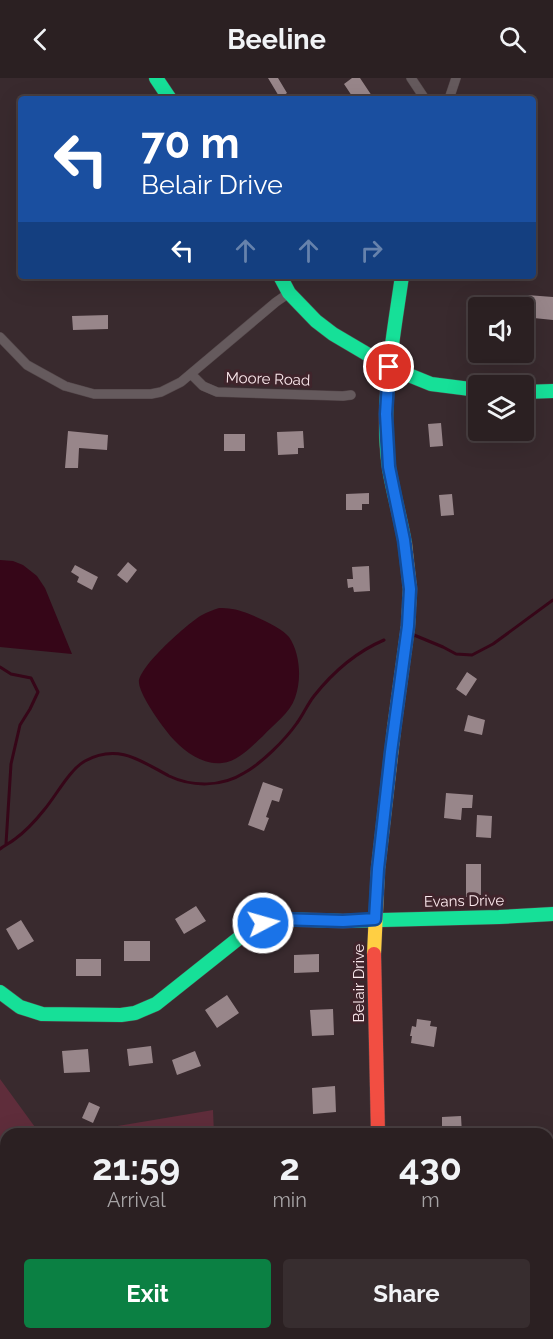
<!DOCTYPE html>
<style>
:root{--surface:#2b2022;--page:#372d2f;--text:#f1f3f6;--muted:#a6a3a5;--line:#473e40;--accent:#0b8043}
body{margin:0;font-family:Raleway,sans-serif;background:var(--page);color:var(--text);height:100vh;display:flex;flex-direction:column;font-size:22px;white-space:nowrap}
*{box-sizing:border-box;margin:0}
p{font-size:20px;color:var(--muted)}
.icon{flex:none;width:33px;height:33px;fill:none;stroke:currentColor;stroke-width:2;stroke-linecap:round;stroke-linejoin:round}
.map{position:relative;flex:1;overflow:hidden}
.side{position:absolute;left:0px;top:1050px;width:554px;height:212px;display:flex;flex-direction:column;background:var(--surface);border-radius:18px 18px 0 0;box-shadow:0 6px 24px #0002,0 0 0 2px var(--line)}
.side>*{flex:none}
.hud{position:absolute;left:18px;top:18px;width:518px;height:183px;border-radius:6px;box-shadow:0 6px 24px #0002,0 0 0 2px var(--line);background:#1a4fa0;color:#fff;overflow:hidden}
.buttons{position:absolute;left:468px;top:219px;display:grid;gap:12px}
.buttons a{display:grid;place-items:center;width:66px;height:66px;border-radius:6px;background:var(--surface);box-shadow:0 6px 24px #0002,0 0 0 2px var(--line);font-size:30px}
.pin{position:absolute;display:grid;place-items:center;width:51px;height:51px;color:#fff;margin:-26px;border:3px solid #fff;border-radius:50%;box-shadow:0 2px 6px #0007}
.me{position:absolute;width:66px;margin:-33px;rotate:84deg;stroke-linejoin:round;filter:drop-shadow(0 0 4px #0008)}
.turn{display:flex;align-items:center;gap:21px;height:126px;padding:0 24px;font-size:27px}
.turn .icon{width:78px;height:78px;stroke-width:2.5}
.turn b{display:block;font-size:42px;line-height:51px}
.lanes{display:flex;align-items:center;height:57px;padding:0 24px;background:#0003;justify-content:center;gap:30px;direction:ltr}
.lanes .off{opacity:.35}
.eta{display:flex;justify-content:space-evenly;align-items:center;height:102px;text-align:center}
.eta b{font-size:36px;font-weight:700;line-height:42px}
.primary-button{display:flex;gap:12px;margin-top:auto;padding:12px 24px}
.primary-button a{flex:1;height:69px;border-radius:6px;background:var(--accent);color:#fff;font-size:24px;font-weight:700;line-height:69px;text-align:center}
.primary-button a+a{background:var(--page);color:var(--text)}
header{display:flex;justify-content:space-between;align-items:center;height:78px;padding:0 24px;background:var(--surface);font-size:27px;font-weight:700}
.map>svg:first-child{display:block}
.green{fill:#5f2d3b}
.water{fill:#360618}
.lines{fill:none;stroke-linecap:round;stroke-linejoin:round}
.stream{stroke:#360618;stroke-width:3}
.building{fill:#98868a}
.street-casing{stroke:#54474a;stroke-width:10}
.fast-casing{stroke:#54474a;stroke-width:15}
.slow-casing{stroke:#54474a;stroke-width:15}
.jam-casing{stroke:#54474a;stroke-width:15}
.street{stroke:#655a5d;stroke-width:9}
.fast{stroke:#16e098;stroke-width:14}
.slow{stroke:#ffcf43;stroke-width:14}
.jam{stroke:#f24e42;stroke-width:14}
.route-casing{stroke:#114b97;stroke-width:15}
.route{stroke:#1a73e8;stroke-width:10}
.labels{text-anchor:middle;stroke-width:6;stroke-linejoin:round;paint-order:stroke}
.street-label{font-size:15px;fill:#fce9ed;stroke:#3f242b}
</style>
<header><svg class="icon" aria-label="back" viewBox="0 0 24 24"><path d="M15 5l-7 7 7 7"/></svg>Beeline<svg class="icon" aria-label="search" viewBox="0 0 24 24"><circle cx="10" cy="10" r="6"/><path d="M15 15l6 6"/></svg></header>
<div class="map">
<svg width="553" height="1261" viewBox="0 0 553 1261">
<rect width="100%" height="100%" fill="#392a2e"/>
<!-- green -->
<path class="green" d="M0,1001L40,1056H6V1256H221V1261H0Z
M213,1032L214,1056H70Z"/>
<!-- water -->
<path class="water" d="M0,482L13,483L23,487L37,498L45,510L72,576L0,569Z
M219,530C223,530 228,530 232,531C244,532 282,549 289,559C300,575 302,601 295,620C290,635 273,647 263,658C252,668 238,684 222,685C203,687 187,675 175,663C165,653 140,618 139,605C137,590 188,545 202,537C207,534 213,532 219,530Z"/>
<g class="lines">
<!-- stream -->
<path class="stream" d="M414,557L443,569L456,576L472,577L493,566L553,522
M0,589L11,596L31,600L38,614L30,631L20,647L11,686L6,766
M0,771C5,767 10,765 15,761C26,753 36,742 44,732C56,718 69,692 85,683C118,665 141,683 169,698C192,709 222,709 244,695C262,685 285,662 297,645C303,637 307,627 314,618C333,594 356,574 384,562
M0,1184L6,1207
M0,1239L6,1221"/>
</g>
<!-- building -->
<path class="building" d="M268,0H278L287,15L280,20Z
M352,0H360L374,21H354L344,6Z
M527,217L553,219V242L524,239V230H515L516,221L527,222Z
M108,237V251L73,252L72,238Z
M441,345L443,368L430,369L428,346Z
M68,353L108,357L107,372L79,370L78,390H65Z
M303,353L304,370H298V376L278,377L277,354Z
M224,356H245V373H224Z
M369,415V426H362V432H346V416Z
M452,416L454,437L441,438L439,417Z
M128,484L137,492L127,505L117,497Z
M75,487L98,499L92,512L77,504L79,499L71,494Z
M369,488L370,513L354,514L353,509L348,510L347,501H353L352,489Z
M467,594L477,601L466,618L456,611Z
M468,637L485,642L482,657L464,653Z
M263,704L283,711L279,724L272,722L266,739L269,740L264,753L248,747Z
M446,715L473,717L472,730H462L461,742L444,740Z
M477,737L492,738L491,760L476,759Z
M466,786H481V819H466Z
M196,828L206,843L184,856L175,841Z
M21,842L34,863L18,872L6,851Z
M124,863H150V883H124Z
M319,876V894L294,895V877Z
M76,881H101V898H76Z
M227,917L239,935L217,950L205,932Z
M333,931L334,957L312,958L310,932Z
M417,941L431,943L430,948L437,949L434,969L411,965L412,958H410L412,948L416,949Z
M151,968L153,985L129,988L127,971Z
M88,971L90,994L64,995L62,973Z
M195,973L201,988L177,997L172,982Z
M335,1008L336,1034L313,1036L312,1010Z
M89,1024L100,1029L93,1045L82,1040Z
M461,1038L462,1056H442V1039Z"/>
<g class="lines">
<!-- street casing -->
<g class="street-casing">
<path id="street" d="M411,0L425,21
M449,21L456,0
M0,259L27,287L65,308L94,316H151L161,314L181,304L276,224L289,215
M191,296L203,308L217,314L343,318L351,317
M379,1261V1256"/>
</g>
<!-- fast casing -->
<g class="fast-casing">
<path id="fast" d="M156,0L170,21
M280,198L289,215L316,243L333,256L389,289L431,306L478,312
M402,198C393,261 380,326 389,390C393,415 401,441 405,466
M524,314L553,313
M0,914L20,929L42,936L121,937L135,935L156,926L249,852L268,843L279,841L343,843L499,839L553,836"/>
</g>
<!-- slow casing -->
<g class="slow-casing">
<path id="slow" d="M374,876L378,791L394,651L408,548L410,511L405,466"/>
</g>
<!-- jam casing -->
<g class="jam-casing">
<path id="jam" d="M374,876L378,1056"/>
</g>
<!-- street -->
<use href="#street" class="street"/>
<!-- fast -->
<use href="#fast" class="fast"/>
<!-- slow -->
<use href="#slow" class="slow"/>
<!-- jam -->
<use href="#jam" class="jam"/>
</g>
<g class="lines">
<!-- route casing -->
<g class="route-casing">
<path id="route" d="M263,845L279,841L343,843L375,841L378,791L391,674L408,548L410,511L404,462L389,389L386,336L389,289"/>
</g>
<!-- route -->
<use href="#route" class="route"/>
</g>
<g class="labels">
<!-- street labels -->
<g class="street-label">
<text transform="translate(268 301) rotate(2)" y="5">Moore Road</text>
<text transform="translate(464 823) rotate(-1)" y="5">Evans Drive</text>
<text transform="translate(359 905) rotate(-90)" y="5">Belair Drive</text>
</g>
</g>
</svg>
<div class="buttons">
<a><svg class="icon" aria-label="sound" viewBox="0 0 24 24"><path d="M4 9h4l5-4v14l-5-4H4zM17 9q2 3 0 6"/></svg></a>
<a><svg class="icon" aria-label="layers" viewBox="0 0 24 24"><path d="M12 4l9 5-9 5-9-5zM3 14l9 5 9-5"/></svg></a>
</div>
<div class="pin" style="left:389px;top:289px;background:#d93025"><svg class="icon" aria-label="arrive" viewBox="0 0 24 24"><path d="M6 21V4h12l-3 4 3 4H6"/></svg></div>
<svg class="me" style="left:263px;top:845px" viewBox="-20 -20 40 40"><circle r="17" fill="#1a73e8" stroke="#fff" stroke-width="3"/><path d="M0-11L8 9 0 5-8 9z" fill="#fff"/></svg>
<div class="hud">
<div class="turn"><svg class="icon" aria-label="left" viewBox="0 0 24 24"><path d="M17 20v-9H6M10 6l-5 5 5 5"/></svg><div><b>70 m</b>Belair Drive</div></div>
<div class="lanes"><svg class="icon" aria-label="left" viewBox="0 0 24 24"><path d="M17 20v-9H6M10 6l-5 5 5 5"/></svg><svg class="icon off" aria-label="ahead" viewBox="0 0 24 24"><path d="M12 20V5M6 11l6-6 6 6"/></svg><svg class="icon off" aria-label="ahead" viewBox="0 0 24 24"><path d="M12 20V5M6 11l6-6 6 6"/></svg><svg class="icon off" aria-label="right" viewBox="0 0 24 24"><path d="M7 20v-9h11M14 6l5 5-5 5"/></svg></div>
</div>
<section class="side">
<div class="eta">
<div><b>21:59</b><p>Arrival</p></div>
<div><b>2</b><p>min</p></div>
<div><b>430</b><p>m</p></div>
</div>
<div class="primary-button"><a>Exit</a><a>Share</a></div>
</section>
</div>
